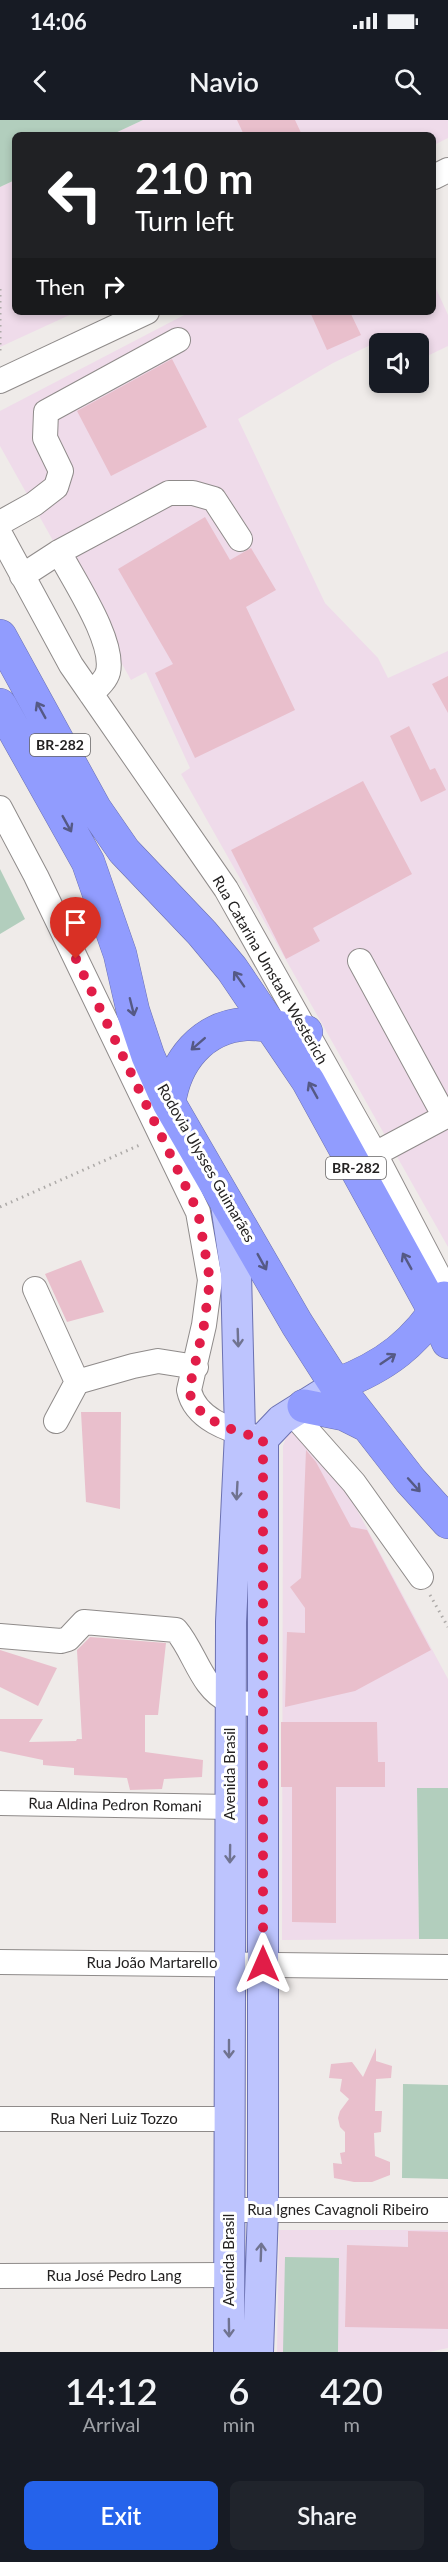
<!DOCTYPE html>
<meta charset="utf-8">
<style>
:root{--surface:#171b24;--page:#20242c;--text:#f1f3f6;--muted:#9ea1a6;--accent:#2563eb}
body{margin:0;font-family:Lato,sans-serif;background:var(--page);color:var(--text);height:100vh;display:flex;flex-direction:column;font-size:22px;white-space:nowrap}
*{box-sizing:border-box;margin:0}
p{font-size:20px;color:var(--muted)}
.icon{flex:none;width:33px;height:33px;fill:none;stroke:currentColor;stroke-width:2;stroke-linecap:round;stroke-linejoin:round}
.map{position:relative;height:2232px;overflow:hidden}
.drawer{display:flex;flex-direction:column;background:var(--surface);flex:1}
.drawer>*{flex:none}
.guide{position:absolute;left:12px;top:12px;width:424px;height:183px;border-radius:9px;box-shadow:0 3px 9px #0003;background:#202124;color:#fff;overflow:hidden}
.controls{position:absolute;left:369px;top:213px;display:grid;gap:12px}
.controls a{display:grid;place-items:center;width:60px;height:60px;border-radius:9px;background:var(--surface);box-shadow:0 3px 9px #0003;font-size:30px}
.pin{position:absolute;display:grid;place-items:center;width:51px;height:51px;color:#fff;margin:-62px -26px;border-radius:50% 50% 50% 0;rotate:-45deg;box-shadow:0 0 6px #0007}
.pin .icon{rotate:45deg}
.me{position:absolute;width:66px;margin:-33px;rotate:0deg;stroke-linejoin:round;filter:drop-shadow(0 0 4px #0008)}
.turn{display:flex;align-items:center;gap:21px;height:126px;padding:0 24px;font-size:27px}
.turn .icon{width:78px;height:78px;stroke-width:2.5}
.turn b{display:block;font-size:42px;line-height:51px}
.then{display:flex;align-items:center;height:57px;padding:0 24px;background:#0003;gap:12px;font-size:22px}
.eta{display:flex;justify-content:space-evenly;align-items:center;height:102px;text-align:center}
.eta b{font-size:36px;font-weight:600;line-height:42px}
.primary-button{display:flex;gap:12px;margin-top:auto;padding:12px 24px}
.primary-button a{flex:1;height:69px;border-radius:9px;background:var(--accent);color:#fff;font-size:24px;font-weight:600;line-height:69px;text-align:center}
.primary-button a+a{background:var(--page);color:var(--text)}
.status{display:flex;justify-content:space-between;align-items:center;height:42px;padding:0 30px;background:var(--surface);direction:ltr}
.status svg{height:16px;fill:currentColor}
header{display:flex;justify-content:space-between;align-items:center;height:78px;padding:0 24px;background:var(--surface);font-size:27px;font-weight:600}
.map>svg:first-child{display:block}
.commercial{fill:#efdbea}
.green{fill:#b2cebd}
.building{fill:#e9bfcc}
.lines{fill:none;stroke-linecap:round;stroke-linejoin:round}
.minor-casing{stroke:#8f8b8a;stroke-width:26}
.major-casing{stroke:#6b71b1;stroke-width:32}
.highway-casing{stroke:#6b71b1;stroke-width:34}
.path{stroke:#adaaa8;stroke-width:3;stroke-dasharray:1.5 4.5;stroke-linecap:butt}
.minor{stroke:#fff;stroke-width:24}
.major{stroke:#bdc4fe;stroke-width:30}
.highway{stroke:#919cfe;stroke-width:33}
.oneway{stroke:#555985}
.oneway2{stroke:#707390}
.route{stroke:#e11d48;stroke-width:10;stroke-dasharray:0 18}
.labels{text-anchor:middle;stroke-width:6;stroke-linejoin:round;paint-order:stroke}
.shield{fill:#fff;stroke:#666464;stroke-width:1.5}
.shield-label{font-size:14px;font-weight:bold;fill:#242222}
.street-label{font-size:15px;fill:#242222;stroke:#fff}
</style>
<div class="status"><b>14:06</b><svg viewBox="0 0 49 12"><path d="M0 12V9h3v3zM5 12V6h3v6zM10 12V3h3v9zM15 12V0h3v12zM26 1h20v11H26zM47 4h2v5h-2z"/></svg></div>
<header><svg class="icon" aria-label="back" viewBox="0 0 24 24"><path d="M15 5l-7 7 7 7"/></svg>Navio<svg class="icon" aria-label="search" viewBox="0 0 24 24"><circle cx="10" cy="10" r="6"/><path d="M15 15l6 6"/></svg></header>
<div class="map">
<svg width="448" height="2232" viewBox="0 0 448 2232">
<rect width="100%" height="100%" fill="#efebe9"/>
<!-- commercial -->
<path class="commercial" d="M143,0H448V18L434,25V15H111Z
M15,60V192H76L0,227V67Z
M434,164L448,195V226L419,240L418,224L385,223L383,219L333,243L238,299L325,483L378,538L388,558L448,531V1127L181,654L190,648L146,552L131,560L0,326V291L190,192H434Z
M307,1297L448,1559V1668L417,1669L419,1819L282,1820L283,1326L288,1312Z
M279,2110H448V2228L429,2232H277Z"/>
<!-- green -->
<path class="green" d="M0,0H143L111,15H15V60L0,67Z
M0,749L25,799L0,814Z
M417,1668H448V1819H419Z
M403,1964L448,1965V2059L402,2058Z
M285,2137L339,2138L338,2232H283Z"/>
<!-- building -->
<path class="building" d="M237,0H295L302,15H244Z
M310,192H350L361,215L327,230Z
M172,239L207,307L111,356L77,291Z
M205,397L230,440L251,428L276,470L246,487L295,590L195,638L155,553L173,544L118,449Z
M448,556V593L432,564Z
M409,606L430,650L435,648L446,670L421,682L390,616Z
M363,661L412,754L313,808L320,821L286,839L231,730Z
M81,1140L104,1192L67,1202L45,1154Z
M81,1292H121L120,1389L86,1382Z
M306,1330L316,1342L351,1407L367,1410L431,1530L355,1571L285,1587L287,1512L305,1513V1488L290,1467L301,1458Z
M90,1517L166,1523L158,1595H145V1632L203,1640L202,1657L164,1659L162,1669L130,1670L127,1658L74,1655V1648L43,1645V1640L0,1631V1599H43L29,1622L76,1621L77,1619H82L77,1530Z
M0,1530L57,1548L38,1586L0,1567Z
M281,1602H377L378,1642H385V1667H336V1803L292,1802V1667H281Z
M376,1928V1941L392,1946L391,1958L376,1959L375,1991H382L381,2012L374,2013L375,2036L390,2042V2055L372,2062H354L334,2058L333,2043L342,2044L340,2033L345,2032V2012L340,2007L338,1998L340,1991L349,1979L340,1971L342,1959L329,1958L331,1944L352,1942L363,1957Z
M408,2111L448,2112V2209L345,2207L347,2125L408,2127Z"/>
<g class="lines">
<!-- minor casing -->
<g class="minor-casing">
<path id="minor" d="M434,57L448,50
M0,261L147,192
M0,403L34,384L56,367L61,351L45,318L46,292L178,220
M0,414L71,545L226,769L375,1034L448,1174
M59,432C74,461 115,521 108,552C106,560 97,568 91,574
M22,456L59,432L169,373H193L214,379L240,419
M0,688L36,756L198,1092L210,1160L204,1205L189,1270C195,1299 229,1310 255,1317
M360,841L445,997
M375,1034L448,995
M35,1169L77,1262
M292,1293L354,1363L421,1457
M56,1301L77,1262L133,1246L158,1241L196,1247
M0,1516L61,1521L68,1519L84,1502L176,1510C195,1532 201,1568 229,1581C238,1585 253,1583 262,1584
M0,1683L231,1687
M0,1842L448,1847
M0,1999H229
M229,2090H448
M0,2156L228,2155"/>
</g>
<!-- major casing -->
<g class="major-casing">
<path id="major" d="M226,1085L236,1153L240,1313L231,1502L229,2232
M258,2232L263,2090V1319L281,1300L324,1273"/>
</g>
<!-- highway casing -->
<g class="highway-casing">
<path id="highway" d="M0,516L95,689L124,731L202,813L232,849L308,961L435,1192L448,1222
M0,585L88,742L120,834L133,891L148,936L169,983L297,1204L336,1265L410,1360L448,1402
M169,983C175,941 202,907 246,904C265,903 287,910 306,912
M336,1265C386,1246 416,1223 444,1178
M304,1286L344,1294L366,1305"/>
</g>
<!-- path -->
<path class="path" d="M0,169V233
M0,1087L142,1024
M430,1475L448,1507"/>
<!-- minor -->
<use href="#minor" class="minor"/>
<!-- major -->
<use href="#major" class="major"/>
<!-- highway -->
<use href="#highway" class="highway"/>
</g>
<!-- one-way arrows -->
<defs><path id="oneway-shaft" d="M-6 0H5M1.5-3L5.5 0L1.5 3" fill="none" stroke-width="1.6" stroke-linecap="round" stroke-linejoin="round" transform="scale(1.5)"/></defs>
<g class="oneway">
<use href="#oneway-shaft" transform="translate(41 590) rotate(-119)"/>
<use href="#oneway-shaft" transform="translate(67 704) rotate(61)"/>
<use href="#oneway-shaft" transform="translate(239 859) rotate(-125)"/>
<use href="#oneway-shaft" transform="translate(132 887) rotate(76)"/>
<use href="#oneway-shaft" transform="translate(198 924) rotate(139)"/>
<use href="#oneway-shaft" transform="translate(313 970) rotate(-119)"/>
<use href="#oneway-shaft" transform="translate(407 1141) rotate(-119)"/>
<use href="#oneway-shaft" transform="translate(262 1142) rotate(61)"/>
<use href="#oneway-shaft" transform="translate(388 1239) rotate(-34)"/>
<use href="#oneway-shaft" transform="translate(414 1365) rotate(48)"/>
</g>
<g class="oneway2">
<use href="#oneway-shaft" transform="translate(238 1218) rotate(88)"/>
<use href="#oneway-shaft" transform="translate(237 1371) rotate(93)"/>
<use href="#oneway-shaft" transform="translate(230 1734) rotate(91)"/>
<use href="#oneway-shaft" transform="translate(229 1929) rotate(90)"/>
<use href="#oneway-shaft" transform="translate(261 2132) rotate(-88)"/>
<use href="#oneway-shaft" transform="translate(229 2208) rotate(89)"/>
</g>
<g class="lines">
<!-- route -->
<path class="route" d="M76,839L198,1092L210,1160L204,1205L189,1270C195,1301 235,1311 263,1319V1844"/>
</g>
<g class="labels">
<!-- shield labels -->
<g class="shield">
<rect x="30" y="614" width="60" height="22" rx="4.5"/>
<rect x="326" y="1037" width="60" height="22" rx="4.5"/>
</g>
<g class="shield-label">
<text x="60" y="630">BR-282</text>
<text x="356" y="1053">BR-282</text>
</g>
<!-- street labels -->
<g class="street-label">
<text transform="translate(270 850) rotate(60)" y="5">Rua Catarina Umstadt Westerich</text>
<text transform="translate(206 1043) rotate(60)" y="5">Rodovia Ulysses Guimarães</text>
<text transform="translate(230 1654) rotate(-90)" y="5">Avenida Brasil</text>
<text transform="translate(115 1685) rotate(1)" y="5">Rua Aldina Pedron Romani</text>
<text x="152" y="1848">Rua João Martarello</text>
<text x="114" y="2004">Rua Neri Luiz Tozzo</text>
<text x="338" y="2095">Rua Ignes Cavagnoli Ribeiro</text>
<text transform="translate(229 2140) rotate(-90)" y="5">Avenida Brasil</text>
<text x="114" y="2161">Rua José Pedro Lang</text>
</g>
</g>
</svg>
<div class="controls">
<a><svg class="icon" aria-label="sound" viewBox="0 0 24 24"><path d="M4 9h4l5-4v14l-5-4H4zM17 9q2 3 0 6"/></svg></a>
</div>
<div class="pin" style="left:76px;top:839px;background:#d93025"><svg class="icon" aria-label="arrive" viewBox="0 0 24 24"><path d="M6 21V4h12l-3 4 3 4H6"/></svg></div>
<svg class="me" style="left:263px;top:1844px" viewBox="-20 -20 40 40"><path d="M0-17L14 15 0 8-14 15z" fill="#e11d48" stroke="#fff" stroke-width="4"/></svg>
<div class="guide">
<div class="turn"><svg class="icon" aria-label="left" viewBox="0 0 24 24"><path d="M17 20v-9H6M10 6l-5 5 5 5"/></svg><div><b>210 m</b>Turn left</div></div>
<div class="then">Then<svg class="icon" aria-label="right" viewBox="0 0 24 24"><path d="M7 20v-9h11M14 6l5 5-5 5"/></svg></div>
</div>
</div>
<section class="drawer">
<div class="eta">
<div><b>14:12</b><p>Arrival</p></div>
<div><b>6</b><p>min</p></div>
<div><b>420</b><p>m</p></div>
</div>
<div class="primary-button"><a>Exit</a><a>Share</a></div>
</section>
